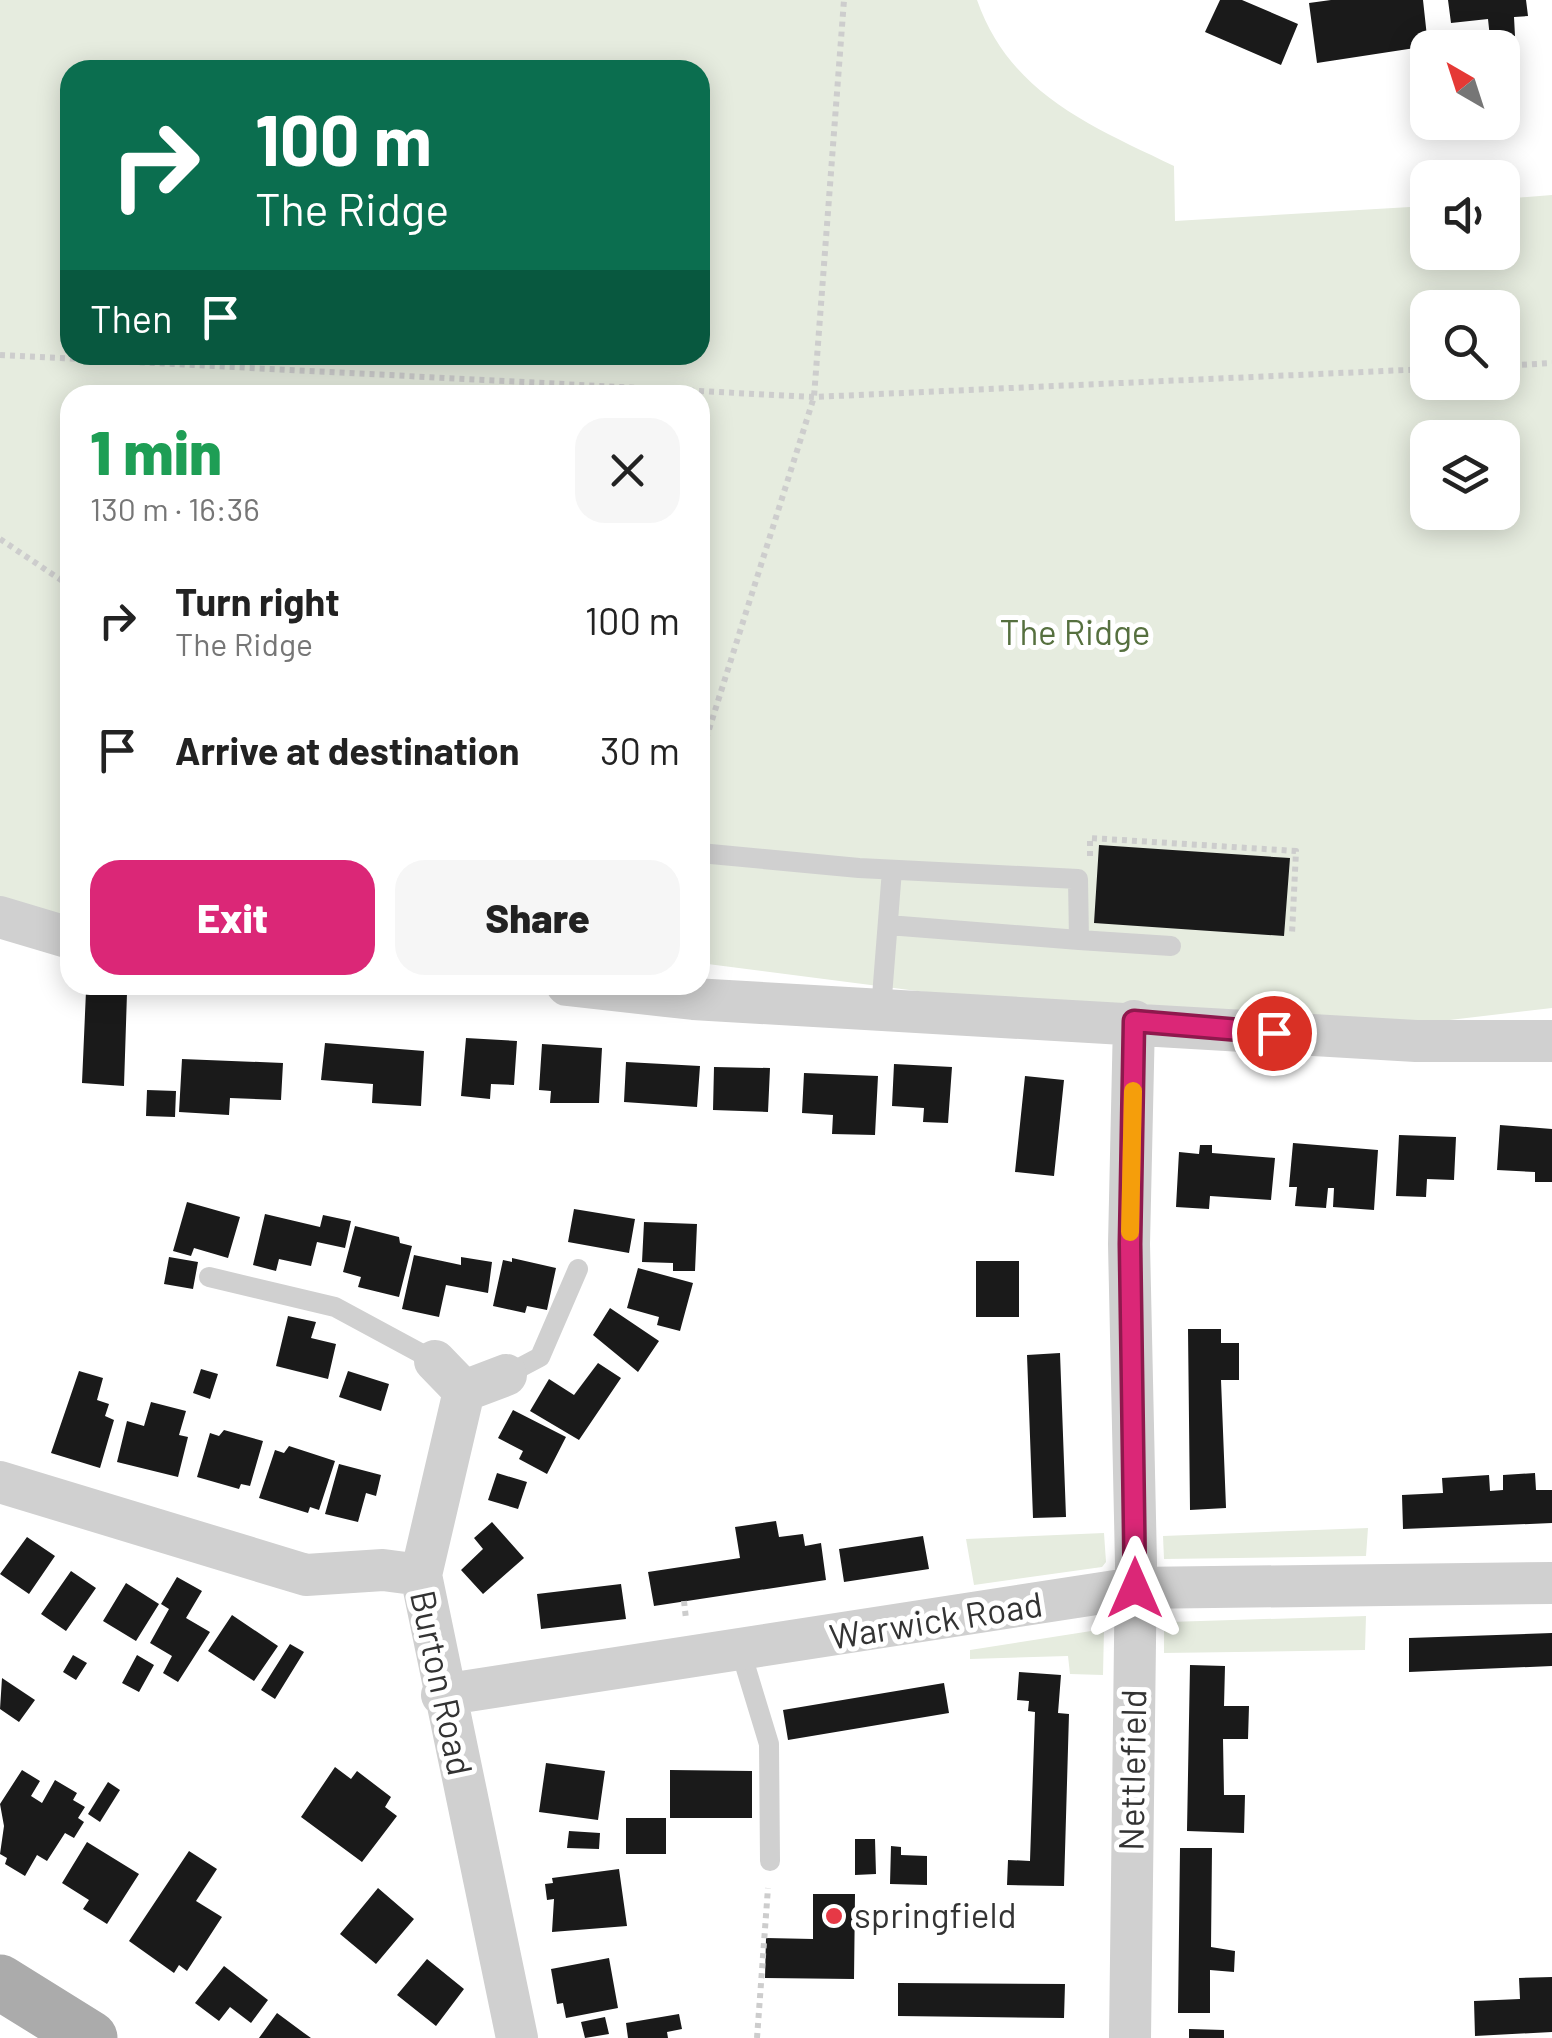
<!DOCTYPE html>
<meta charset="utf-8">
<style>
:root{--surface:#fff;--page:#f6f6f6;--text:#222;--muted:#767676;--accent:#db2777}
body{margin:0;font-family:Barlow,sans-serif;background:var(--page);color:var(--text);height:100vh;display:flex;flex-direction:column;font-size:38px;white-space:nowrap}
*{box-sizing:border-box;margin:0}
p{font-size:32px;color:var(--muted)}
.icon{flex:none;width:55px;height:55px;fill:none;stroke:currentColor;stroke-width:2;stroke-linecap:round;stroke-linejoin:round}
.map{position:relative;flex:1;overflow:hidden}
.details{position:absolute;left:60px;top:385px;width:650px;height:610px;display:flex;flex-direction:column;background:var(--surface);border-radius:30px;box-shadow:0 5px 25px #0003}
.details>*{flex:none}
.top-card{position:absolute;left:60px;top:60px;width:650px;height:305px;border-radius:30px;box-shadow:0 5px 25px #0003;background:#0b6e4f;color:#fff;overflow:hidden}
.needle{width:65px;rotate:321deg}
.tools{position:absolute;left:1410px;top:30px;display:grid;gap:20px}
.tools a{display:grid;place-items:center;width:110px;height:110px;border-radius:20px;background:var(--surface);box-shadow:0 5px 25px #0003;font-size:50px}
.pin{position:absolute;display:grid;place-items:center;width:85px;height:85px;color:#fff;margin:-42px;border:5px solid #fff;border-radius:50%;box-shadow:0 2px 10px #0007}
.me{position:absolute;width:110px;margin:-55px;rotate:0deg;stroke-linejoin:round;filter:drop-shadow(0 0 8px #0008)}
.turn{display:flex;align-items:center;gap:35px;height:210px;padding:0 30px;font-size:45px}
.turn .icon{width:130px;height:130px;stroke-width:2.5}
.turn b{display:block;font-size:70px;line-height:85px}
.then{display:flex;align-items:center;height:95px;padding:0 30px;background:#0003;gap:20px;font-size:38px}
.round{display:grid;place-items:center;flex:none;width:105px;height:105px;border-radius:30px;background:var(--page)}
.summary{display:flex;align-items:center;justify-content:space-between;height:170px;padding:0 30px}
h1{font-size:60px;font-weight:800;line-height:75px;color:#1e9e55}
.cta{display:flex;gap:20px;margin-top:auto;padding:20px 30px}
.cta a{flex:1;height:115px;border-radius:30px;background:var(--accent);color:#fff;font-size:40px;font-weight:800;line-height:115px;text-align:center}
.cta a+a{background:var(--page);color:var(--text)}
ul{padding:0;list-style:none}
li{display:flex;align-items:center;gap:30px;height:130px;padding:0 30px}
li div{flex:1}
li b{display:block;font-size:38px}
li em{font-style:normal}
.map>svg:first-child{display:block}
.green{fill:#e6ecdf;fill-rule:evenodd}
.building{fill:#1a1a1a}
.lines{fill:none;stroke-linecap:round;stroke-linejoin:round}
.path{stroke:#cdcdcd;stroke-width:6;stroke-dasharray:5 5;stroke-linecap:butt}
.service{stroke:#d0d0d0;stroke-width:20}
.minor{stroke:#d0d0d0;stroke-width:42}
.primary{stroke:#ababab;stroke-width:55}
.route-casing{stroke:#8e194d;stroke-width:25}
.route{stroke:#db2777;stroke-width:18}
.slow{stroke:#f59e0b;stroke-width:18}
.poi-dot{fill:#e63946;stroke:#fff;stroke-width:4}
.labels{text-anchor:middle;stroke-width:10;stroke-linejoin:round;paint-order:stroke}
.park-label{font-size:35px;fill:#56703f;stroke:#fff}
.street-label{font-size:35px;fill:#333;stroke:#fff}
.poi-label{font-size:35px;fill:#333;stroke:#fff;text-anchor:start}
</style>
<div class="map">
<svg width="1552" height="2038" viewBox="0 0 1552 2038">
<rect width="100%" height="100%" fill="#fff"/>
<!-- green -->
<path class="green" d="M0,0H977C1010,94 1091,126 1174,166L1175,221L1427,206L1428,252H1502L1503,199L1552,195V1008L1441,1021L1096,1014L700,963V395H70V918L0,898ZM70,70H700V355H70ZM1428,308H1502V382H1428ZM1428,438H1502V512H1428Z
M1368,1528L1366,1556L1164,1559L1163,1536Z
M1104,1533L1106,1562L1102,1567L974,1585L966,1539Z
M1366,1616L1365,1650L1164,1653V1624L1169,1622Z
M1104,1629L1103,1675L1070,1674L1068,1656L970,1659V1650Z"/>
<!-- building -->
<path class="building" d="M1220,0H1242L1298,24L1281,65L1205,32Z
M1331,0H1423L1428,46L1317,63L1309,3Z
M1448,0H1526L1528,16L1514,17L1515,36L1490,38L1488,19L1451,23Z
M1099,845L1290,858L1284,936L1094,923Z
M86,991L127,993L124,1086L82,1083Z
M466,1038L517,1041L514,1085L491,1084L490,1099L461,1096Z
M325,1043L424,1051L421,1106L372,1103L373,1084L321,1080Z
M542,1044L602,1048L599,1103H550L551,1091L539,1090Z
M182,1059L283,1063L281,1100L230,1098L229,1115L179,1112Z
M626,1062L700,1066L697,1107L624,1102Z
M894,1064L952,1067L948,1123L923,1122L924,1108L892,1106Z
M714,1067L770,1068L768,1112L713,1110Z
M804,1073L878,1076L875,1135L832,1134L833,1115L802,1113Z
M1025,1076L1064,1080L1054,1176L1015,1172Z
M147,1090L176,1091L175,1117L146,1116Z
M1500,1125L1552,1129V1182H1535V1172L1497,1170Z
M1399,1135L1456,1137L1454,1180L1427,1179L1426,1197L1396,1196Z
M1293,1143L1378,1150L1374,1210L1333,1207L1334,1188H1328L1326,1208L1295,1206L1297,1187H1289Z
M1200,1145H1212V1153L1275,1158L1271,1200L1210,1196L1209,1209L1176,1207L1179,1152L1199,1154Z
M187,1202L240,1217L228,1258L194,1248L191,1256L173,1251Z
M574,1209L635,1219L629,1253L568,1242Z
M265,1214L320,1227L323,1215L351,1221L345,1248L317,1242L311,1266L279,1259L276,1271L253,1265Z
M644,1222L697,1224L695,1271H673V1263L642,1262Z
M355,1226L399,1237L400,1243L412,1246L399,1297L358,1287L361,1277L343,1272Z
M414,1255L461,1265V1257L492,1262L488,1293L446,1285L439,1317L402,1309Z
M169,1257L198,1262L193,1289L164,1284Z
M512,1258L556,1268L547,1310L527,1306L525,1313L493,1306L503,1260L512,1262Z
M976,1261H1019V1317H976Z
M638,1268L693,1283L680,1331L657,1325L659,1317L627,1308Z
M610,1308L659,1341L638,1372L593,1335Z
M288,1316L316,1322L311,1338L336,1344L328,1379L276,1366Z
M1188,1329H1221V1343H1239V1380H1221L1226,1508L1190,1510Z
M1060,1353L1066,1517L1033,1518L1027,1355Z
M598,1363L621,1378L579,1440L530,1411L549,1379L574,1395Z
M201,1369L218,1374L210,1399L193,1393Z
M79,1371L103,1378L97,1400L109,1404L105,1416L114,1420L100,1468L51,1453Z
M348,1371L389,1384L381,1411L339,1397Z
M151,1402L186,1411L179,1435L188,1437L178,1477L117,1462L127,1421L144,1426Z
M513,1410L566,1437L547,1474L519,1459L523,1451L498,1438Z
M224,1430L263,1441L250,1486L241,1484L239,1489L197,1477L210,1433L219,1436Z
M289,1446L335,1461L319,1510L310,1507L308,1513L259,1498L275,1450L284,1453Z
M339,1464L381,1475L376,1496L366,1493L358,1522L325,1514Z
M497,1473L527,1482L518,1509L488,1500Z
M1535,1473L1536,1490H1552V1523L1403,1529L1402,1495L1443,1493L1442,1478L1489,1475L1490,1491L1503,1490V1475Z
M776,1521L779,1537L803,1534L805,1546L821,1543L826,1580L654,1606L648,1572L740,1558L735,1527Z
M492,1522L524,1558L483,1594L461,1570L483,1549L474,1538Z
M923,1536L929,1569L844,1582L839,1549Z
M27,1537L55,1556L29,1594L0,1574Z
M71,1571L96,1588L66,1631L41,1614Z
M177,1577L202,1591L186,1618L210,1632L178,1682L163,1673L172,1656L150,1643L169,1609L161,1604Z
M126,1583L159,1604L136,1641L103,1621Z
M621,1584L626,1619L541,1629L537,1594Z
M232,1615L278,1646L254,1681L208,1651Z
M1552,1633V1666L1409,1672V1638Z
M290,1644L304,1652L275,1699L261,1690Z
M73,1655L87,1663L76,1680L63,1672Z
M137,1655L154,1665L139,1692L122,1683Z
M1190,1665L1225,1666L1224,1706H1249L1248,1739H1223L1224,1795H1245L1244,1833L1187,1831Z
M1019,1672L1061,1675L1058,1713L1069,1714L1064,1886L1007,1885L1008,1860L1030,1861L1035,1712L1028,1711L1029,1701L1017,1700Z
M2,1678L35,1700L19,1722L0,1709Z
M944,1683L949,1713L788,1740L783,1710Z
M546,1763L605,1771L598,1820L539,1812Z
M335,1767L351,1779L357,1771L391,1797L385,1807L397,1816L362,1862L301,1817Z
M22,1770L40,1781L31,1796L42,1803L55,1780L77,1793L73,1800L85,1807L78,1818L84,1822L74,1838L65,1833L47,1861L37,1855L25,1876L5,1864L7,1858L0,1854L4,1826L0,1804Z
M670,1770L752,1771V1818H670Z
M108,1782L120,1790L100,1822L88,1814Z
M626,1818H666V1854H626Z
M569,1831L600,1833L599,1849L567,1848Z
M855,1839H875L876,1874L855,1875Z
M87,1842L139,1874L107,1924L83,1909L89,1900L62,1883Z
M891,1846L901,1847V1855L927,1856V1885L890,1884Z
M1180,1848H1212L1211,1947L1235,1951L1234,1972L1210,1970V2013H1178Z
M189,1851L217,1869L196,1901L222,1917L187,1971L179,1965L174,1973L129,1941Z
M619,1869L627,1926L552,1932L554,1899L547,1900L545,1884L553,1883L552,1878Z
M378,1888L414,1919L376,1964L340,1934Z
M813,1894H855L854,1979L765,1978L766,1938L813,1939Z
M609,1958L618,2008L566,2018L563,2003L557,2004L551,1969Z
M427,1959L464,1989L436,2026L397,1995Z
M224,1966L268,2000L251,2023L230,2007L219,2021L195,2003Z
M1552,1977V2032L1475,2036L1474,2001L1520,1999L1519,1978Z
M898,1983L1065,1984L1064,2018L898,2016Z
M277,2013L304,2033L311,2038H259Z
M679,2014L682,2029L667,2032L668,2038H628L626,2023Z
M605,2017L609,2034L585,2038L581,2022Z
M1189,2029L1224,2030V2038H1189Z"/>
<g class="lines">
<!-- path -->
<path class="path" d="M0,355L814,397L1428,369
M1502,366L1552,363
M0,539L70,586
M700,758L814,397L844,0
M1090,856V838L1296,851L1292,934
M684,1601L686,1619
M757,2038L768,1888"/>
<!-- service -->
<path class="service" d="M700,853L859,868L1078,879L1079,940L888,925
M1079,940L1171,946
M881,1009L892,870
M209,1277L335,1307L435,1361
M506,1375L540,1357L578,1269
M741,1652L769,1744L770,1861"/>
<!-- minor -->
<path class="minor" d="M0,917L70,938
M567,985L693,999L1416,1041H1552
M435,1361L464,1391L506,1375
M0,1482L306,1575L383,1570L421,1575L517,2038
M421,1575L464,1391
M442,1695L1135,1588L1552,1583
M1130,2038L1136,1563L1129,1244L1134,1021"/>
<!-- primary -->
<path class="primary" d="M0,1982L90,2038"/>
</g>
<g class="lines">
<!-- route casing -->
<g class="route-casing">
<path id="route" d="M1135,1588L1130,1244L1134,1021L1274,1033"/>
</g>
<!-- route -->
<use href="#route" class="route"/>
<!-- slow -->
<path class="slow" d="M1130,1232L1133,1091"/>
</g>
<!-- markers -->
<circle class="poi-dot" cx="834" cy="1916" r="10"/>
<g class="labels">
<!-- park labels -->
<g class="park-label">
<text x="1075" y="645">The Ridge</text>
</g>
<!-- street labels -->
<g class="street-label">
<text transform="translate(936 1621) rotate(-9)" y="12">Warwick Road</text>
<text transform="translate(441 1683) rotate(78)" y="12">Burton Road</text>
<text transform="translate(1133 1770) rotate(-89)" y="12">Nettlefield</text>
</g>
<!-- poi labels -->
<g class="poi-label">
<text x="854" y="1928">springfield</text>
</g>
</g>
</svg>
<div class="tools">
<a><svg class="needle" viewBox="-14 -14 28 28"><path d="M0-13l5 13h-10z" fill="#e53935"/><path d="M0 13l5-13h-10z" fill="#767676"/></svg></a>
<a><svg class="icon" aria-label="sound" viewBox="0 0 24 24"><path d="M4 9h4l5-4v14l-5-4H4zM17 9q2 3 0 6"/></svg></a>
<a><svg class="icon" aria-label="search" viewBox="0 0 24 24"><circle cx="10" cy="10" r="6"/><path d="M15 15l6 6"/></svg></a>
<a><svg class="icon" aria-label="layers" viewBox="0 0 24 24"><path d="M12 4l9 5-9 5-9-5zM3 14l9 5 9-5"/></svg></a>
</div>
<div class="pin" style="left:1274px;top:1033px;background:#d93025"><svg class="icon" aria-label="arrive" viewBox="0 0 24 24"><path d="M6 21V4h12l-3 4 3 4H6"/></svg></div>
<svg class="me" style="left:1135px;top:1588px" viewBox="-20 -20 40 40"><path d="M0-17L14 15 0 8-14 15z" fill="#db2777" stroke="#fff" stroke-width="4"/></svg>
<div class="top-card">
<div class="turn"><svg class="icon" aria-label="right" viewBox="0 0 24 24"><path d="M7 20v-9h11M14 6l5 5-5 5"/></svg><div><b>100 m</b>The Ridge</div></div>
<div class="then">Then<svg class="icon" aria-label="arrive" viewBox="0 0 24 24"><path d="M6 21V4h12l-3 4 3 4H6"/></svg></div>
</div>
<section class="details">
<div class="summary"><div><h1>1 min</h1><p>130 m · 16:36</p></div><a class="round"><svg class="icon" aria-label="close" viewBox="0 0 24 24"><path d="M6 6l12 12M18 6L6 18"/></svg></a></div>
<ul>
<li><svg class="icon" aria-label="right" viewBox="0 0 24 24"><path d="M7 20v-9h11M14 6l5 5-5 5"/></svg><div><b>Turn right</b><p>The Ridge</p></div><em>100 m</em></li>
<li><svg class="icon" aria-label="arrive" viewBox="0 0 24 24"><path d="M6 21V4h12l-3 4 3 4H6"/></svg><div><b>Arrive at destination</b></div><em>30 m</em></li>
</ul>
<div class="cta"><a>Exit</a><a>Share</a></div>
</section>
</div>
